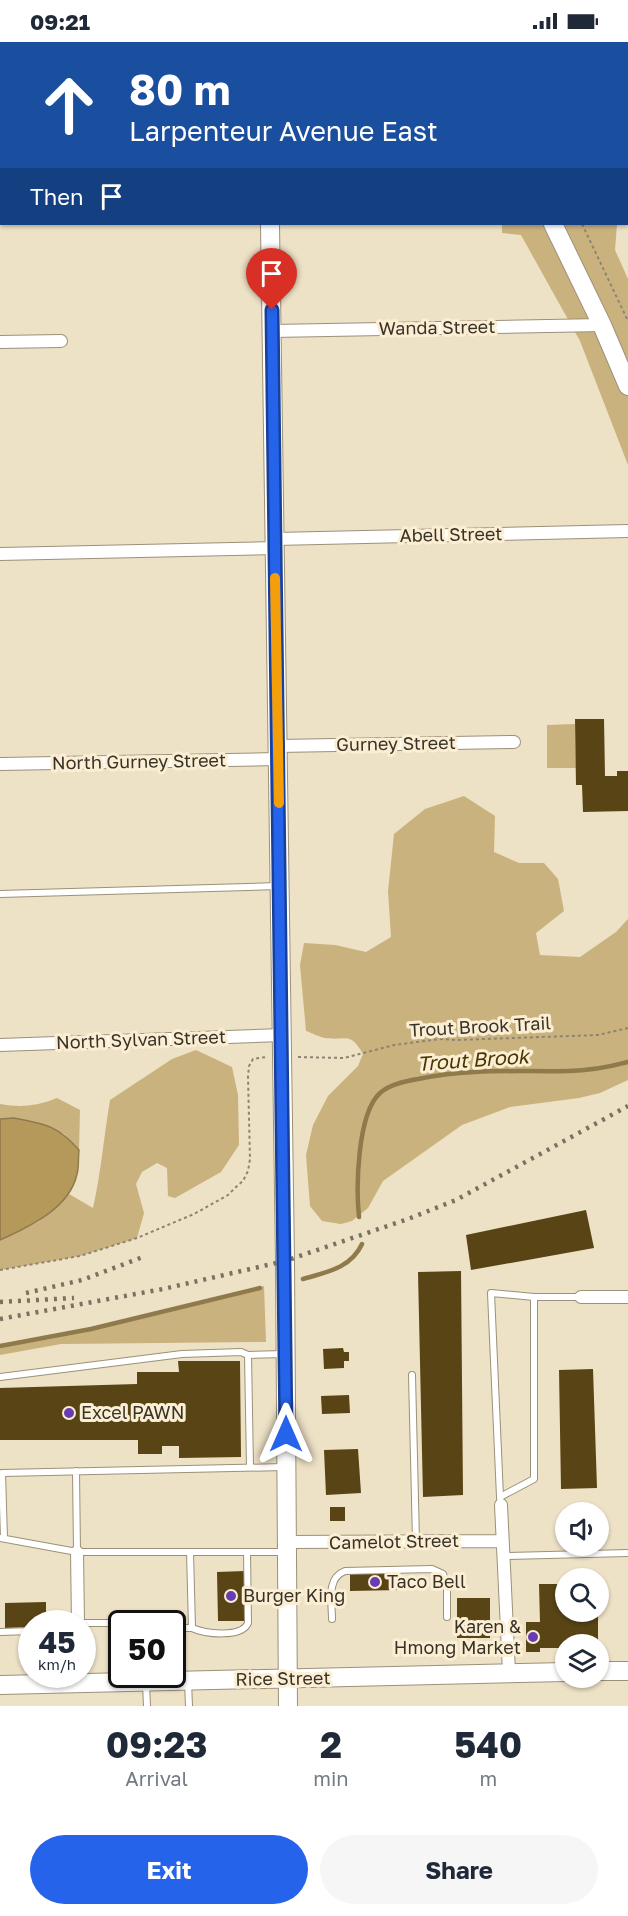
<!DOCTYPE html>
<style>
:root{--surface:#fff;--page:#f6f6f7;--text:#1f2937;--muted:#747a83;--accent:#2563eb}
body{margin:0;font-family:"Golos Text",sans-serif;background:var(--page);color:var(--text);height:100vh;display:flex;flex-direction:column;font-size:22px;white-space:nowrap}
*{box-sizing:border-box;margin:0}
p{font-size:20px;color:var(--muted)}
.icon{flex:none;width:33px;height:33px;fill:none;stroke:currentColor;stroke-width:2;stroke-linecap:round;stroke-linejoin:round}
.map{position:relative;height:1664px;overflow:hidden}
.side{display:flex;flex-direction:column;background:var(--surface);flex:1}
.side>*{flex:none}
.hud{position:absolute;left:0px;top:0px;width:628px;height:183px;box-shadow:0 2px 4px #0004;background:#1a4fa0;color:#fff;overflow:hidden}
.tools{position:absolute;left:555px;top:1460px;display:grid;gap:12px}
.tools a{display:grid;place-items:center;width:54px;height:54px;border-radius:50%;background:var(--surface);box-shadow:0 2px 4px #0004;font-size:30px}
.speed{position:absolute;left:18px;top:1568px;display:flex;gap:12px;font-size:30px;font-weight:700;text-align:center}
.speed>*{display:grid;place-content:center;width:78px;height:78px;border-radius:50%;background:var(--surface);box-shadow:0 2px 4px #0004;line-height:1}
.speed small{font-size:15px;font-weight:400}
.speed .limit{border:3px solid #111;border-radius:9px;background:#fff;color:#111}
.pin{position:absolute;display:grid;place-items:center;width:51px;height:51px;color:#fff;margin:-62px -26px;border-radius:50% 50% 50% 0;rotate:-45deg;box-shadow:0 0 6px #0007}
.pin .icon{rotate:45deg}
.me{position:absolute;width:66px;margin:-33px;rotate:0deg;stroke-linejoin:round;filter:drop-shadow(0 0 4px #0008)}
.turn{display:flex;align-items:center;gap:21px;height:126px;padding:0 30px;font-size:27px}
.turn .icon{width:78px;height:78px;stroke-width:2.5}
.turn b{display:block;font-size:42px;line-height:51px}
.then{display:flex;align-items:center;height:57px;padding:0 30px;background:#0003;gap:12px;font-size:22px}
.eta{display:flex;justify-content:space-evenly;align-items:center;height:102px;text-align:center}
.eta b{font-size:36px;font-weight:700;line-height:42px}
.action{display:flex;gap:12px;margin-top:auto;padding:12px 30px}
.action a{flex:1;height:69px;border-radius:36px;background:var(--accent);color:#fff;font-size:24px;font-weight:700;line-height:69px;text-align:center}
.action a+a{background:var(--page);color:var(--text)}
.status{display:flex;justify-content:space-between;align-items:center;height:42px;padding:0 30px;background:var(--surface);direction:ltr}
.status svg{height:16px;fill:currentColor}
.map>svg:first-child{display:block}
.green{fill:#cab27e}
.water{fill:#b4995b;stroke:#8f7a4c;stroke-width:1.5}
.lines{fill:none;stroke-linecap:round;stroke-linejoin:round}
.stream{stroke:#8f7a4c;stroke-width:4.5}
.building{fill:#584414}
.lane-casing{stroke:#9c9178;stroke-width:8}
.street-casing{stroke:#9c9178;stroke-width:14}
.secondary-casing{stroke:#9c9178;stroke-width:20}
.path{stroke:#8c8472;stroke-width:2;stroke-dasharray:3 3;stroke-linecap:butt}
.lane{stroke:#fff;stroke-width:6}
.street{stroke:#fff;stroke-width:12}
.secondary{stroke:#fff;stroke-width:18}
.rail{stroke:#797262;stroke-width:4.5;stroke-dasharray:3 6;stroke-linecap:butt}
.route-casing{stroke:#184099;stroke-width:15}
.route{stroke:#2563eb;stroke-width:10}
.slow{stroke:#f59e0b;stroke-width:10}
.poi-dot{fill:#693cb3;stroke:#fbeed3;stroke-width:2}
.labels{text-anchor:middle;stroke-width:6;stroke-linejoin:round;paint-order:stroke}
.street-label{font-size:18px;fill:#383329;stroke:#fbeed3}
.poi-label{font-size:18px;fill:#383329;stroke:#fbeed3;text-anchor:start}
.water-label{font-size:20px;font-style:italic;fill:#483500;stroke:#fbeed3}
</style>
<div class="status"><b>09:21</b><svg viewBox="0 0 49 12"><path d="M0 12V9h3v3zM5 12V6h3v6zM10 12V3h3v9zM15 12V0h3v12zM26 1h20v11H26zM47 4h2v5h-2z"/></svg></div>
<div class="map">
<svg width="628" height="1664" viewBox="0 0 628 1664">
<rect width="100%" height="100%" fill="#ede1c6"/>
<!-- green -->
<path class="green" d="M502,182H617L615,208L628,237V423L580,299L521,193L502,191Z
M575,682L576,726H547V683Z
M464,754L495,774L494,810L519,821H544L558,837L564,869L536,891L540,913L580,915L616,890L628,877V1038L600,1051L579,1056L510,1065L462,1083L383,1139L368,1166L352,1179L341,1182L322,1179L310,1164L306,1113L313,1083L328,1054L358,1024L363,1012C350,989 346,999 325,996C319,995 312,991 306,989L300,923L304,901L335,903L366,910L391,895L388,849L394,792L425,767Z
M196,1008L232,1025L238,1053L239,1103L221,1130L175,1156L168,1154L167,1126L157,1121L142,1130L136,1142L144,1171L137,1196L80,1214L0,1228V1198L38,1180L69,1152L93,1166C101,1130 104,1094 110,1058L172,1017Z
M57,1056L80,1068L79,1108L64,1092L14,1076L0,1077V1062C20,1066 38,1064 57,1056Z
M264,1244L266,1300L61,1302L0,1313V1302L91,1287L173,1268Z"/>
<!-- water -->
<path class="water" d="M14,1076C45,1082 57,1083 79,1108C78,1116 79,1125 77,1132C70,1166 29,1185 0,1198V1077Z"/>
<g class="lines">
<!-- stream -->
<path class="stream" d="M359,1175C356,1146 357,1072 380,1051C390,1042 406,1039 418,1037C469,1026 518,1030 569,1029C590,1029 609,1025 628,1020
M303,1237C327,1230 351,1226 362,1202
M0,1304L91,1287L260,1246"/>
</g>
<!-- building -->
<path class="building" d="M575,677H604L605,734H617V729H628V769L583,770L582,743H576Z
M586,1168L594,1206L471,1228L466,1193Z
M461,1229L463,1453L423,1455L418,1230Z
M343,1306L344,1310H349V1319H344V1326L324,1327L323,1307Z
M178,1319H240L241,1415L179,1416V1404H162V1412H138V1398H0V1346L137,1342V1330H179Z
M593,1327L597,1446L561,1447L559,1328Z
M349,1353L350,1371L322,1372L321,1354Z
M358,1407L361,1451L326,1453L324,1408Z
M330,1465H345V1479H330Z
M245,1529L246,1579H218L217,1530Z
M400,1530V1548L350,1549V1531Z
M539,1542H566V1569H598V1602H566V1606H540V1610H526V1580H540Z
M457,1556H490V1596H457Z
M46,1560V1581H32V1585L5,1586V1561Z"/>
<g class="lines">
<!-- lane casing -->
<g class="lane-casing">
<path id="lane" d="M0,852L278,844
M534,1255H581
M412,1333L416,1499
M0,1335L182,1312L241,1310L248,1313
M250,1425L248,1313L285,1312
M76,1429L77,1510
M500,1455L491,1251L534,1255V1437L500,1455L501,1463
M0,1496L77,1510H286
M4,1496L2,1431L284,1425
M503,1514L628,1511
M332,1577C332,1560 326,1536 345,1529L432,1527L443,1532L447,1545V1575
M78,1581H112L122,1586
M172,1586H192L190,1510
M192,1586C205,1592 242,1596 248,1581L247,1510
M0,1590L32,1589
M188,1640L189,1664
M146,1641L147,1664"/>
</g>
<!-- street casing -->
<g class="street-casing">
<path id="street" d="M272,289L602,283
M0,300L61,299
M275,497L628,489
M0,512L274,506
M278,704L514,700
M0,722L278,717
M0,1003L282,993
M581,1255H628
M501,1463L509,1630
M286,1500L502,1499
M77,1510L78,1581"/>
</g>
<!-- secondary casing -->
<g class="secondary-casing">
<path id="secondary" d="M267,0V2
M530,2V0
M627,73H628
M0,88L2,87
M270,182L285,1219L288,1664
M553,182L602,283L628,344
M598,1629H628
M0,1643L566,1630"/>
</g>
<!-- path -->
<path class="path" d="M551,0V2
M582,182L628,279
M298,1015L344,1016L394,1003L440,997L456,998L598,993L628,986
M0,1228L80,1214L137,1196L194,1172L228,1153L236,1145L243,1139L248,1129L250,1117L248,1035L249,1024L253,1017L266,1015"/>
<!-- lane -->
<use href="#lane" class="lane"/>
<!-- street -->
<use href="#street" class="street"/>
<!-- secondary -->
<use href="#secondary" class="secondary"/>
<!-- rail -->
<path class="rail" d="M26,1251L82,1238L143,1215
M0,1260L74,1256
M0,1277L163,1247L285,1219L408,1177L456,1158L628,1064"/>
</g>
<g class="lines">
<!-- route casing -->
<g class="route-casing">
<path id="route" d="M272,268L286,1392"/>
</g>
<!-- route -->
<use href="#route" class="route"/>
<!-- slow -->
<path class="slow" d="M275,536L279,761"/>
</g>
<!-- markers -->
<g class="poi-dot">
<circle cx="69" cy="1371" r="6"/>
<circle cx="375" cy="1540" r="6"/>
<circle cx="231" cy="1554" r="6"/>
<circle cx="533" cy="1595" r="6"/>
</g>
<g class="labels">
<!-- street labels -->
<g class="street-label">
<text transform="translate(437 286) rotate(-1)" y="6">Wanda Street</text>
<text transform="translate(451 493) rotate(-1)" y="6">Abell Street</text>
<text transform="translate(396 702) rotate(-1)" y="6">Gurney Street</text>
<text transform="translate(139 720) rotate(-1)" y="6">North Gurney Street</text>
<text transform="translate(480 985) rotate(-3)" y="6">Trout Brook Trail</text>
<text transform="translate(141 998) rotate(-2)" y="6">North Sylvan Street</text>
<text transform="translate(394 1500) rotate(-1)" y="6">Camelot Street</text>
<text transform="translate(283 1637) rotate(-1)" y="6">Rice Street</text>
</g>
<!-- poi labels -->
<g class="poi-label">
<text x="81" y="1377">Excel PAWN</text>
<text x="387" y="1546">Taco Bell</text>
<text x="243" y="1560">Burger King</text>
<text x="521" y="1591" text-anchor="end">Karen &amp;<tspan x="521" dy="21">Hmong Market</tspan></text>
</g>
<!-- water labels -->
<g class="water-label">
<text transform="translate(473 1018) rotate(-4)" y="7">Trout Brook</text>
</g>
</g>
</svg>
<div class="tools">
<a><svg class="icon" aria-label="sound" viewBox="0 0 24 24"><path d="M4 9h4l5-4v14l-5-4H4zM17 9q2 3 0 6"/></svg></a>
<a><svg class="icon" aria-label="search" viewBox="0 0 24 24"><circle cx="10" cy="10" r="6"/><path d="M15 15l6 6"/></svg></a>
<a><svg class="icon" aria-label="layers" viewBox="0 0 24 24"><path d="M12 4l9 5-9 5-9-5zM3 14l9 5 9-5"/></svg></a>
</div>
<div class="speed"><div>45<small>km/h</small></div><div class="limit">50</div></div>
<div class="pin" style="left:272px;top:268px;background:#d93025"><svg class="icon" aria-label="arrive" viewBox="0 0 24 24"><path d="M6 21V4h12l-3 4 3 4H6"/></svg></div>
<svg class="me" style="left:286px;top:1392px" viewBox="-20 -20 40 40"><path d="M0-17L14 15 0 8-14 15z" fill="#2563eb" stroke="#fff" stroke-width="4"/></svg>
<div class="hud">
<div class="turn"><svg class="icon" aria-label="ahead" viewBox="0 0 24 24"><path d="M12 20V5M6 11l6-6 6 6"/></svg><div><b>80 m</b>Larpenteur Avenue East</div></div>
<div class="then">Then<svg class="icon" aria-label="arrive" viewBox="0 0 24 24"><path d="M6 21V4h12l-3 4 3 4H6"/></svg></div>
</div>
</div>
<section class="side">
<div class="eta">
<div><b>09:23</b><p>Arrival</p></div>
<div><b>2</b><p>min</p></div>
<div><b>540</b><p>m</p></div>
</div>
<div class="action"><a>Exit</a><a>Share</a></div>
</section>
